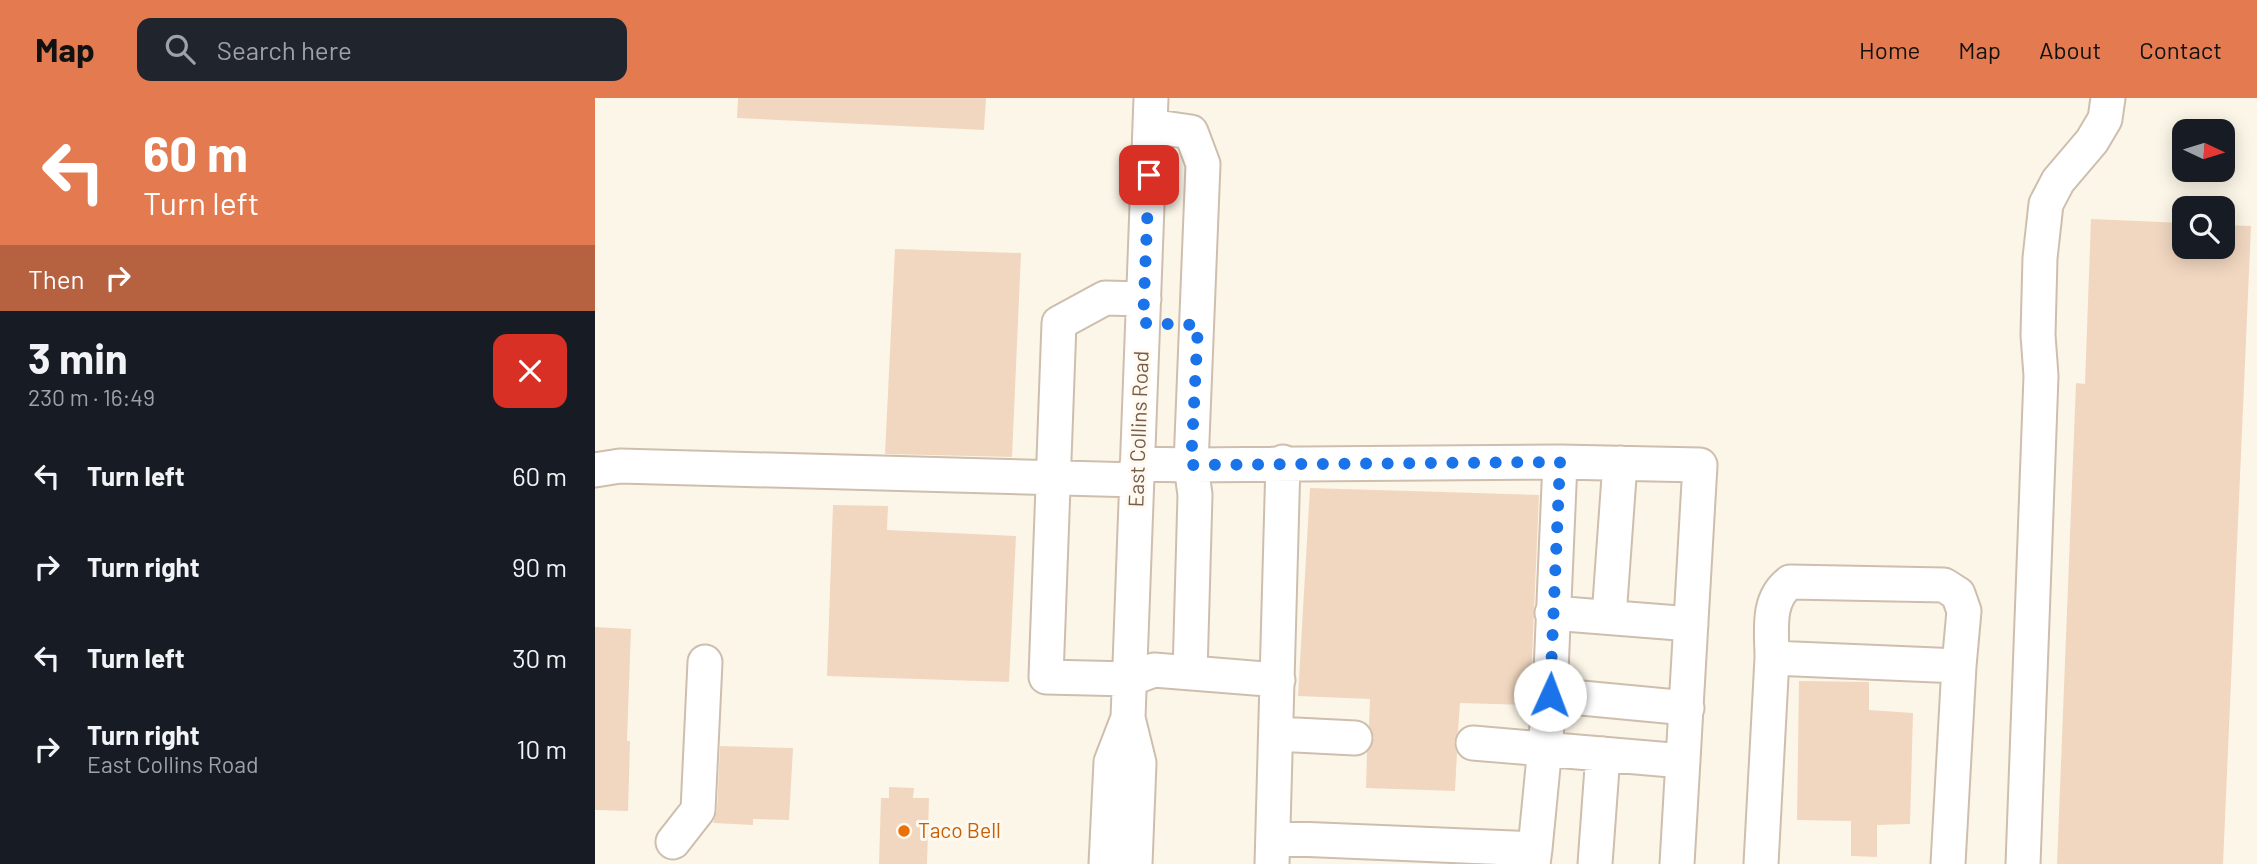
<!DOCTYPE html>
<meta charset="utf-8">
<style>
:root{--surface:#171b24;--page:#20242c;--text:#f1f3f6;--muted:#9ea1a6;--accent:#e47a50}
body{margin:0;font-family:Barlow,sans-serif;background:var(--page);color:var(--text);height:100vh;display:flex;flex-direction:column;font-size:26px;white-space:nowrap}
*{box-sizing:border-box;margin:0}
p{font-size:23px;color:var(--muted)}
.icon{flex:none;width:38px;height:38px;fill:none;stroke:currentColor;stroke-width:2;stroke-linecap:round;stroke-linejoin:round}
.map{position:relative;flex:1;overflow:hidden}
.drawer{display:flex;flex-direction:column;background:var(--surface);width:595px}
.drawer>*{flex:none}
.banner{background:#e47a50;color:#fff;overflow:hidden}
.needle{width:46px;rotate:94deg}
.controls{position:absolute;left:1577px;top:21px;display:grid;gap:14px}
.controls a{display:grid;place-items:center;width:63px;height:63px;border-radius:14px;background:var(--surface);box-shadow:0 4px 18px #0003;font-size:35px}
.pin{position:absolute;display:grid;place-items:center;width:60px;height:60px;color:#fff;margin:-30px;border-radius:14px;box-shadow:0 4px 10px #0006}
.me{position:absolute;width:77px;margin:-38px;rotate:2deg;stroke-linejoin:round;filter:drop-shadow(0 0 5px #0008)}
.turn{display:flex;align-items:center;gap:24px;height:147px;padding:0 28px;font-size:32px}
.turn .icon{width:91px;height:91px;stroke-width:2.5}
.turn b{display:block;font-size:49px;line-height:60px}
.then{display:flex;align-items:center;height:66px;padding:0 28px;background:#0003;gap:14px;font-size:26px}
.round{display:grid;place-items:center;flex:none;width:74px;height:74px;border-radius:14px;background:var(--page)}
.headline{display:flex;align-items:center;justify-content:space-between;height:119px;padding:0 28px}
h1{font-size:42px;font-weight:700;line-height:52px}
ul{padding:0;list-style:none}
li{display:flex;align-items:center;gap:21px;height:91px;padding:0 28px}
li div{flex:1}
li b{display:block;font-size:26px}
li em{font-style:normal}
header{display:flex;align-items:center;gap:42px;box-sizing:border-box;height:98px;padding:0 35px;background:var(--accent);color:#111}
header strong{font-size:33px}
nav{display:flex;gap:38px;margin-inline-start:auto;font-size:24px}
.search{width:490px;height:63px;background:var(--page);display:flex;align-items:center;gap:18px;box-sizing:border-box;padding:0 24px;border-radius:14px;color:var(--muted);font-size:26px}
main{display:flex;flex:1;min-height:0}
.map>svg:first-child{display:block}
.building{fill:#f1d7c0}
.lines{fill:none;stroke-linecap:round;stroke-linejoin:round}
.minor-casing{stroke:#cebeae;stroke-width:37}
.minor{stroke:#fff;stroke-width:33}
.route{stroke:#1a73e8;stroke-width:12;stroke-dasharray:0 21.6}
.food-dot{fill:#e8710a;stroke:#fff9ef;stroke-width:2.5}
.labels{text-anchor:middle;stroke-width:6;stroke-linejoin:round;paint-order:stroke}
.street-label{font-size:21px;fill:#765e4c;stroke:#fff9ef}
.food-label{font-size:21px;fill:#c56008;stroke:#fff9ef;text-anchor:start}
</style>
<header>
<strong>Map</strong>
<div class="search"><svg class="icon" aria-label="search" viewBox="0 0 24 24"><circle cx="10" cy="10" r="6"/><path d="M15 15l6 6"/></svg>Search here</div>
<nav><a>Home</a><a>Map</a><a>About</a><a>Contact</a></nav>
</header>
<main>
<section class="drawer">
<div class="banner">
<div class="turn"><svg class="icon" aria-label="left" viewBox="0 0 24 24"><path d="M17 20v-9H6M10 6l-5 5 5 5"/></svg><div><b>60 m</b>Turn left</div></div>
<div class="then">Then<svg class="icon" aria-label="right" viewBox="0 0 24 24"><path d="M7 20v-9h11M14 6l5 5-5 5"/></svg></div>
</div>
<div class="headline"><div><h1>3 min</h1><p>230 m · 16:49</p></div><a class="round" style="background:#d93025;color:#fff"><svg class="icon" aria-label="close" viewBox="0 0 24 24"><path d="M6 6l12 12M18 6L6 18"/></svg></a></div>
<ul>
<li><svg class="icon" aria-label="left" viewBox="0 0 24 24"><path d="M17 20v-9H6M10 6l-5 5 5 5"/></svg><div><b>Turn left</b></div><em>60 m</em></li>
<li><svg class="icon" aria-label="right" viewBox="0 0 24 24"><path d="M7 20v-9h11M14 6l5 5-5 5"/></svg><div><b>Turn right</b></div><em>90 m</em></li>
<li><svg class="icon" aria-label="left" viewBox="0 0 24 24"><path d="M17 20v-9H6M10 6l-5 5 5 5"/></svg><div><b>Turn left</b></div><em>30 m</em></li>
<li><svg class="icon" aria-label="right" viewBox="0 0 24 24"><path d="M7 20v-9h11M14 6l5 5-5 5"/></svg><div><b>Turn right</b><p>East Collins Road</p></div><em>10 m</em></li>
</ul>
</section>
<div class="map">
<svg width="1662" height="766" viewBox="0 0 1662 766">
<rect width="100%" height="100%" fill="#fcf6e8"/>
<!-- building -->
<path class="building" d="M143,0H391L389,32L142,20Z
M1496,121L1589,125V149H1628V127L1656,128L1628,766H1462L1481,285L1490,286Z
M300,151L426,155L417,359L290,356Z
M715,390L944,397L935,607L865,605L863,633L859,644L862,655L860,693L771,690L772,654L779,640L774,627L775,601L703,598Z
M238,407L293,408L292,432L421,438L414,584L232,578Z
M0,529L36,531L32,643H35L33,713L0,712Z
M1204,583L1274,584V612L1318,615L1315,726L1282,727V759L1256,758V723L1202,722Z
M125,648L198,650L194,722L158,721V727L118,725L122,713Z
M294,689L319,690L318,700H334L332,766H284L286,700H294Z"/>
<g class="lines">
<!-- minor casing -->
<g class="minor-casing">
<path id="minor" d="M555,28L596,34L608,66L596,367L965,364L955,597L940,751
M549,201L510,200L464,225L451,579L535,581L559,572L683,582
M965,364L1105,367L1082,766
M542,366L596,367L600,397L595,575
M0,372L25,368L542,382
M957,515L1096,526
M1014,519L1025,365
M1177,560C1177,533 1171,502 1195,484L1349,487L1363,496L1369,513L1364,568
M955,597L1092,610
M681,636L760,640
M878,645L1088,663
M678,740L940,751L938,766
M78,744L103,712L110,564
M511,766L516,664L533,620
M540,766L544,665L533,620L556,0
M677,766L688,364
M1000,766L1008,656
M1166,766L1177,560L1364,568L1353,766
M1428,766L1446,278L1443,237L1445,160L1451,106L1463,83L1497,43L1510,21L1513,0"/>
</g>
<!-- minor -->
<use href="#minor" class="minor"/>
</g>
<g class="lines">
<!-- route -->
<path class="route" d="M554,77L548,225L603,227L596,367L965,364L955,597"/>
</g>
<!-- markers -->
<circle class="food-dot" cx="309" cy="733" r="7"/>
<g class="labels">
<!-- street labels -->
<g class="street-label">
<text transform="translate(544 331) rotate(-88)" y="7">East Collins Road</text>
</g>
<!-- food labels -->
<g class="food-label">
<text x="323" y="740">Taco Bell</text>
</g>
</g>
</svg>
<div class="controls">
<a><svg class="needle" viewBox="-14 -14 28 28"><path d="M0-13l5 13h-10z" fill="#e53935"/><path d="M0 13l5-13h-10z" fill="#9ea1a6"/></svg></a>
<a><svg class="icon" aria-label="search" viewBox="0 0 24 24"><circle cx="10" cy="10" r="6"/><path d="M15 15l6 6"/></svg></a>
</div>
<div class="pin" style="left:554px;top:77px;background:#d93025"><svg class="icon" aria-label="arrive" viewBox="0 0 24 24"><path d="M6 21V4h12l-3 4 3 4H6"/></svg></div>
<svg class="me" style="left:955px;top:597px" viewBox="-20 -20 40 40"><circle r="19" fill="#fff"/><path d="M0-13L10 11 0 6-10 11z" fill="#1a73e8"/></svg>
</div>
</main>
